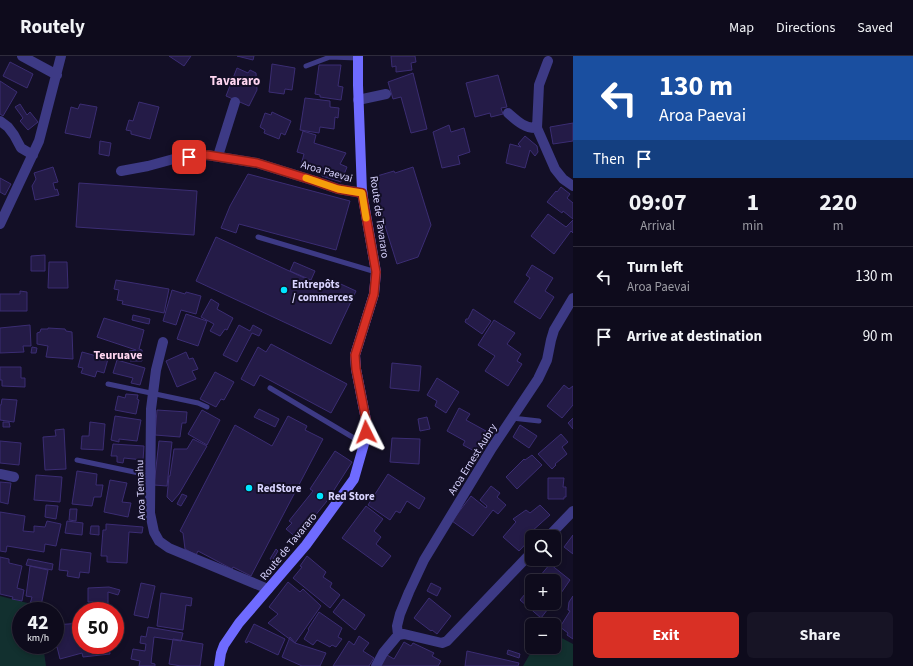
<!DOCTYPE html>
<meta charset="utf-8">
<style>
:root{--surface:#0e0b1c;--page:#171425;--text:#f1f3f6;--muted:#9b9ba3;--line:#2e2b3b;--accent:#d93025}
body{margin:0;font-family:"Source Sans 3",sans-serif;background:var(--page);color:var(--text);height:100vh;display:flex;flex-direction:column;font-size:15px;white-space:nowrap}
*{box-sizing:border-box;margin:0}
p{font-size:13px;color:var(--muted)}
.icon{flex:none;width:22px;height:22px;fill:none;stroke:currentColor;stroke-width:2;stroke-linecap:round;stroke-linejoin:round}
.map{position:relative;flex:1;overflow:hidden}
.details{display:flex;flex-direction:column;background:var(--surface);width:340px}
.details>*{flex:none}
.guide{background:#1a4fa0;color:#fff;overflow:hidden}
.buttons{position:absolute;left:525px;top:474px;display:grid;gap:8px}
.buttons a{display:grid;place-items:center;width:36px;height:36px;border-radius:6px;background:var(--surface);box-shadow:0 2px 6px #0003,0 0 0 1px var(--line);font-size:20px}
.speed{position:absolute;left:12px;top:546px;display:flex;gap:8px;font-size:20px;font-weight:700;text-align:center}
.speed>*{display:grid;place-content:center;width:52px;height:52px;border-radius:50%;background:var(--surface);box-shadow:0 2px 6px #0003,0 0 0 1px var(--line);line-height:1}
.speed small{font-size:10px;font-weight:400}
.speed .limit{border:6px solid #d22;background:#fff;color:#111}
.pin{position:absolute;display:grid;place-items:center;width:34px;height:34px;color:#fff;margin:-17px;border-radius:8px;box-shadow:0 2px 6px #0006}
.me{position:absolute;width:44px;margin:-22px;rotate:357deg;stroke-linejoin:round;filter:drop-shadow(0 0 3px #0008)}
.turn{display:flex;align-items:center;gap:14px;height:84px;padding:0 20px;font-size:18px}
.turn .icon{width:52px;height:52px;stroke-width:2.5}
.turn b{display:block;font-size:28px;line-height:34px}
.then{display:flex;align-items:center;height:38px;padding:0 20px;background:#0003;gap:8px;font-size:15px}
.eta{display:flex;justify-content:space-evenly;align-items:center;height:68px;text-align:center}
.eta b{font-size:24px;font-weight:700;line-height:28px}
.cta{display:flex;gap:8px;margin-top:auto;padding:8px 20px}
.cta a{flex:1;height:46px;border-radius:6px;background:var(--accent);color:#fff;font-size:16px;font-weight:700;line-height:46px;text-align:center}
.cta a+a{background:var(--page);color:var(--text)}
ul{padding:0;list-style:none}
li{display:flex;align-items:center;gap:12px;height:60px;padding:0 20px;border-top:1px solid var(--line)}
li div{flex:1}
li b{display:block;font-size:15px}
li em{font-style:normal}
header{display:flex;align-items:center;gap:24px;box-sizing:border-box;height:56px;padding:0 20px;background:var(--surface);border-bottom:1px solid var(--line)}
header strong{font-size:19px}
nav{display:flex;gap:22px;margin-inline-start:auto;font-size:14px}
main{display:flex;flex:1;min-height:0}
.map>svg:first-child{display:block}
.green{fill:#12302f}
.building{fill:#241b47;stroke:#3b2d73}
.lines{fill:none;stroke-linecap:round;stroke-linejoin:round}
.service{stroke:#3d3a85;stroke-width:5}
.minor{stroke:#3d3a85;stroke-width:10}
.secondary{stroke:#6f6bff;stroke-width:10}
.route-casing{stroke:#8d1f18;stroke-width:10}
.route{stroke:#d93025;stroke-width:7}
.slow{stroke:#f59e0b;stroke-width:7}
.poi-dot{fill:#00e5ff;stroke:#130f26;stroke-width:1.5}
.labels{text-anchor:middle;stroke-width:4;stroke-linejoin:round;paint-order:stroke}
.street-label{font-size:11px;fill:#d9d4ff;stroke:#130f26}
.poi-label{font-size:11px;font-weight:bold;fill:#d9d4ff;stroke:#130f26;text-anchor:start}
.neighbourhood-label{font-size:12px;font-weight:bold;fill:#ffd6f0;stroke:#130f26}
.quarter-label{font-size:13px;font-weight:bold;fill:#ffd6f0;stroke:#130f26}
</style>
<header>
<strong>Routely</strong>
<nav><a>Map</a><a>Directions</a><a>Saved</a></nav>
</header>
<main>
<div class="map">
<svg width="573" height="610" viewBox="0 0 573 610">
<rect width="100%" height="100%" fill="#130f26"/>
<!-- green -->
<path class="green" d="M0,540L47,552V555H21V589H43L46,610H0Z
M554,578L573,588V610H523L534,591H554Z"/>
<!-- building -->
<path class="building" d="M169,0H191L184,10Z
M237,0H254L253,4Z
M391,0H415L416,6L411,7L412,14L396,16V10L392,11Z
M10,6L33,18L27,32L3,20Z
M272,8L295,12L292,34L285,33L284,38L269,36Z
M319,9H341L338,30L343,31L341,44L320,41V39L315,38Z
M237,12L248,17L250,14L256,17L257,34L249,50L226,40Z
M413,17L427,73L411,77L401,41L393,43L388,26Z
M498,19L507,51L501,52L503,58L491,61L490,57L475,61L466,27Z
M0,25L17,36L3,60L0,58Z
M305,42L330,45V51L339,52L338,62L335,61L334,73L320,71L319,77L300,74Z
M139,46L159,51L150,83L131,78V75L126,74L129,64L133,65Z
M20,48L27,59L30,56L38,66L28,74L20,65L23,62L15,51Z
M80,48L97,51L90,82L65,77L71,51L78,53Z
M272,56L291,65L285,79L281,77L279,83L264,77L265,74L260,71L265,57L271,59Z
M573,67V85L553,88L550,71Z
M449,69L451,76L464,72L470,96L458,100L460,108L442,112L433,76Z
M303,75L316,79L314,87L346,97L340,108L347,111L341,126L322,120L323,116L301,109L304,98L297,96Z
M525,80L537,90L538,96L535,100L530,94L525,112L506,107L510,88L521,91L518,88Z
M100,85L111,87L109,100L99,98Z
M53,111L58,126L53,127L55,134L57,133L59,139L35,144L32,130L36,123L34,117Z
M413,111L431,169L418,201L397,208L370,122L377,121V120L394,115L395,117Z
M248,118L350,145L336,194L239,168L236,177L221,172L230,150Z
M0,122L11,128L5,139L0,136Z
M79,127L197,135L194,179L76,171Z
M561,131L570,138L567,142L573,147V163L563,155L562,157L547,146L556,135L557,136Z
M548,158L566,171L573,164V177L571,175L554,198L531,180Z
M216,181L328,233L332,224L356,235L331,288L196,225Z
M45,199V215H31V200Z
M49,206H67L68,232H48Z
M294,206L315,215L311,224L290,215Z
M532,209L553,222L545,235L554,241L540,263L514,246L530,222L526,219Z
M116,224L169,233L164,257L122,248L123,245L117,244L119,234L114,233Z
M172,234L185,238L186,236L201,240L196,258L181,254L176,269L163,265Z
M20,235L27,236V255H0V238H20Z
M211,243L219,248L217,253L233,262L227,274L225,273L220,280L210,275L214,268L201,261Z
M473,253L491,265L482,278L465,266L466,263H468Z
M186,258L207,265L198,290L177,283Z
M133,259L150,263L149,268L132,264Z
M104,262L144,274L139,293L142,294V305H130L129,295L136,294L97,281Z
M494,264L515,277L507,288L521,298L517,305L522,308L508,330L485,315L495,300L478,289Z
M30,269L31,290H23L24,296L0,297V272Z
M239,269L250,275L253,269L262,274L259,280L252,277L237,306L223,299Z
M48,272L65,273L66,275L72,276L73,303L46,301L48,290L37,288V277L40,276L41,273H48Z
M271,288L347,328L331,357L260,319L254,330L241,323L258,291L266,296Z
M32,291L37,292L36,297H31Z
M82,296L108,303L104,317L97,315L95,321L81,317L83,312L78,311Z
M186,296L189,303L193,302L198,313L192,315L196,323L177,331L166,305Z
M117,304L145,312L140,329L131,327L133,322L113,317Z
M392,307L421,310L419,335L390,332Z
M0,311H21V322H25V331L2,330V324H0Z
M215,316L234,326L224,344L221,343L216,351L200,343Z
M437,322L459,336L446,357L435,350L437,345L427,339Z
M564,329L569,333L573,330V349L562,362L547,350Z
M126,338L138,339L137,343L139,344L136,358L115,354L118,340L125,342Z
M2,343L17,344L14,366L0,364V349H1Z
M459,352L470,358L466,364L486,375L476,396L463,389L465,385L447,375Z
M259,353L279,363L275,371L254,361Z
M157,354L187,356L186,367H182L180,381L155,379Z
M202,354L220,364L207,389L188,378Z
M115,360L141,364L137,385L119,383V386L111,384Z
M288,360L307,370L305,374L323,383L251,520L233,511L232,513L198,495L196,499L185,493L183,477L180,475L235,369L272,390Z
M427,361L430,373L420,375L418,363Z
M573,362V373L568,367Z
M3,366H9L10,371H3Z
M90,366L105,368L103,394L81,393L82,380H89Z
M520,369L537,380L529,392L513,381Z
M64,373L66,413L45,414L43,381L56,380L55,374Z
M561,378L568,386L562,391L567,398L555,408L556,409L552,413L538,398Z
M392,382L420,383L419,408L390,406Z
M193,383L207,390L179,438L172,446L167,441L169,420H170L174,393H187Z
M0,385L21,387L19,409L0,407Z
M159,385L172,386L167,430L154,429Z
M113,388L144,390L143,404L124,402L123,407L117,406V400H111Z
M335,395L352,406L327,445L297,482L286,473L292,467L289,465L313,435L310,433Z
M532,399L542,409L517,433L506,421L524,403L525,404Z
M77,415L97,418L96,429H103L101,441H94L92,450L72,448Z
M388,418L425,442L419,453L407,445L400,457L396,455L390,464L368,449Z
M36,419L62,421L60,446L34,444Z
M548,422H564L563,431H566V441H564V443H548Z
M110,424L127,427L122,446L131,447L128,461L104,456Z
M0,426L11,427L8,448L0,446Z
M491,430L500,437L497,441L506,449L498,458L493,454L473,480L452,465L471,440L486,452L487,450L480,444Z
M182,438L187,440L181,450L177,448Z
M46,449L58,450L56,463L45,461Z
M540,449L550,459L531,476L534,479L519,495L503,481L516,466L513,463L526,454L530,457Z
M366,450L383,463L374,475L381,481L376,488L391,500L382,511L342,482Z
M70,453H77L76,465L69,464Z
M0,456L25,460L23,475L34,476V470L45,471L47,465L61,468L56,490L45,488L44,496L7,490L6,496L0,495Z
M67,465L83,467L82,479L65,477Z
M106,468L143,471L142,477L129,476L127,507L107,506V500H101L103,474H106Z
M91,470H99V479L90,478Z
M573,479V498L564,491Z
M61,493L91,497L89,517L80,516L79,522L67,520L68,515L59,514Z
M276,493L278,495L272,505L270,503Z
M307,500L326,516L323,521L332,527L330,531L340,539L330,552L293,522L302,511L300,510Z
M0,501L9,503V507L22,510L17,532L24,534L22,545L12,543L13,541L0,538Z
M28,503L53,508L52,514L26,509Z
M550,508L570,524L561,537L556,533L554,536V525H543L544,524L540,520Z
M30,510L48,514L41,550L30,548L32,541L26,540Z
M288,526L300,536L303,533L321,550L295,587L268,567L278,558L269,551Z
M141,527L155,530L148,562L134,559Z
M431,527L441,532L437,540L427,535Z
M109,531L120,534L118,539L108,536V551H92L93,546H88V532Z
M531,531L532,533V547H554V541L558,544L553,550L551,549L541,562L520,544Z
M161,537L192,542L191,550L186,549L183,574L157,570Z
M573,540V583L567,579L568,577L560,571L570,555L568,554L569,546Z
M429,542L451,560L437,578L432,574L431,575L414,562Z
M343,543L365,559L355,574L333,556Z
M319,556L342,572L338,581L342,583L336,591L332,589L330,591L317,584L313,589L304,583L309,574L308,573Z
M81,567V589H109L110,598L83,601L82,597L60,603L57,591L47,593L46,589H55V569Z
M254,568L285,583L278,599L248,585L247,587L245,586Z
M148,571L183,577L181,585L154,581L151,607L155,608V610H139L140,605L131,603L133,593L145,595L146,588L140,587L141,580L146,581Z
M359,580L369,587L363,595L374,602L369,610H333L349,585L354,589Z
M290,581L295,587L326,597L320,610H302L282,601Z
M173,583L203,588L200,610H181L169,608Z
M404,586L411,590L413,587L434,597L432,600L441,605L438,610H380L387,599L394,603Z
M508,594L520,598L519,602L507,598Z
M467,595L519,607L518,610H465Z"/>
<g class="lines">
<!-- service -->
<path class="service" d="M306,10L330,1L358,2
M258,181L376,216
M108,328L198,347L207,351
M270,332L364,388
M512,362L539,365
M77,404L139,417L151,421"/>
<!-- minor -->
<path class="minor" d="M22,0L57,19
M548,5L539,29L537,72L555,113L563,123L573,130
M358,44L386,38
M508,57C516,64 525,73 537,72
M0,65L8,71L14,79L21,92L33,99
M218,100L235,46
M121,115L148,110L181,101L207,99L257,107L315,125L338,133L363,137
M0,168L39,85L61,0
M163,286L156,314L151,353L150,457L154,476L159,485L169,492L268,533
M0,418L14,421
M548,481L573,455
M398,579L397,570L400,558L409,536L424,504L492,392L538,323L547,304L551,284L554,274L573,242
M376,610L383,597L398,579L404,578L442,587L447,585L532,496"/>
<!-- secondary -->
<path class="secondary" d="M219,610L221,597L224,589L239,567L306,489L354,423L364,388L366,364L356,313L355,299L374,238L376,216L362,136L358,29V0"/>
</g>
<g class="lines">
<!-- route casing -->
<g class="route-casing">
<path id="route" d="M189,101L207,99L257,107L315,125L338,133L362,137L376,216L374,238L355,299L356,313L366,364V376"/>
</g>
<!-- route -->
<use href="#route" class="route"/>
<!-- slow -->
<path class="slow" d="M306,122L338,133L362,137L366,162"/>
</g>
<!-- markers -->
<g class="poi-dot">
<circle cx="284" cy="234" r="4"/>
<circle cx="249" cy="432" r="4"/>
<circle cx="320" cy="440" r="4"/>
</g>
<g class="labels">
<!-- street labels -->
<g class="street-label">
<text transform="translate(327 115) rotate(16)" y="4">Aroa Paevai</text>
<text transform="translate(380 161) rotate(82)" y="4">Route de Tavararo</text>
<text transform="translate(472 403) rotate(-58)" y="4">Aroa Ernest Aubry</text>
<text transform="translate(140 434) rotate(-92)" y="4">Aroa Temahu</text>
<text transform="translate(288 490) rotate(-51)" y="4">Route de Tavararo</text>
</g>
<!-- poi labels -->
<g class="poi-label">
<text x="292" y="232">Entrepôts<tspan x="292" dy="13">/ commerces</tspan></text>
<text x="257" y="436">RedStore</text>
<text x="328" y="444">Red Store</text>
</g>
<!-- neighbourhood labels -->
<g class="neighbourhood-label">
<text x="118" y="303">Teuruave</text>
</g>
<!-- quarter labels -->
<g class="quarter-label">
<text x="235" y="29">Tavararo</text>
</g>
</g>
</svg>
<div class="buttons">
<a><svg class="icon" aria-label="search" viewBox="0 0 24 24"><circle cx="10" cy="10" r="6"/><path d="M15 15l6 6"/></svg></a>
<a>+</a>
<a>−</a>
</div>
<div class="speed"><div>42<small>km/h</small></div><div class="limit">50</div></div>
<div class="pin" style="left:189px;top:101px;background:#d93025"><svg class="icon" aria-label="arrive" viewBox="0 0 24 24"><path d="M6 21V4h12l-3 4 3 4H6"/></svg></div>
<svg class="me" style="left:366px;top:376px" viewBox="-20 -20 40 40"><path d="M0-17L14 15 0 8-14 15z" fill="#d93025" stroke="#fff" stroke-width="4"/></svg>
</div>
<section class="details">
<div class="guide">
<div class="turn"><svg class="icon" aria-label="left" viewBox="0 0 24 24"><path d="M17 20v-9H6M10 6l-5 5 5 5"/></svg><div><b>130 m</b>Aroa Paevai</div></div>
<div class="then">Then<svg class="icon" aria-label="arrive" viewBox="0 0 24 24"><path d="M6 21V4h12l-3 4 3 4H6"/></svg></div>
</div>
<div class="eta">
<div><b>09:07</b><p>Arrival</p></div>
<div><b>1</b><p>min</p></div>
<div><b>220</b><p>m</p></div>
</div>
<ul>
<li><svg class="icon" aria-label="left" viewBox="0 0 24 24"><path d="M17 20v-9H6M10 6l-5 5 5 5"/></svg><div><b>Turn left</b><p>Aroa Paevai</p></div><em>130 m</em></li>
<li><svg class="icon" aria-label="arrive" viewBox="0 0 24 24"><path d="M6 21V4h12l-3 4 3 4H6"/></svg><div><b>Arrive at destination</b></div><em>90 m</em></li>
</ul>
<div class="cta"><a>Exit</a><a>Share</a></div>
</section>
</main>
